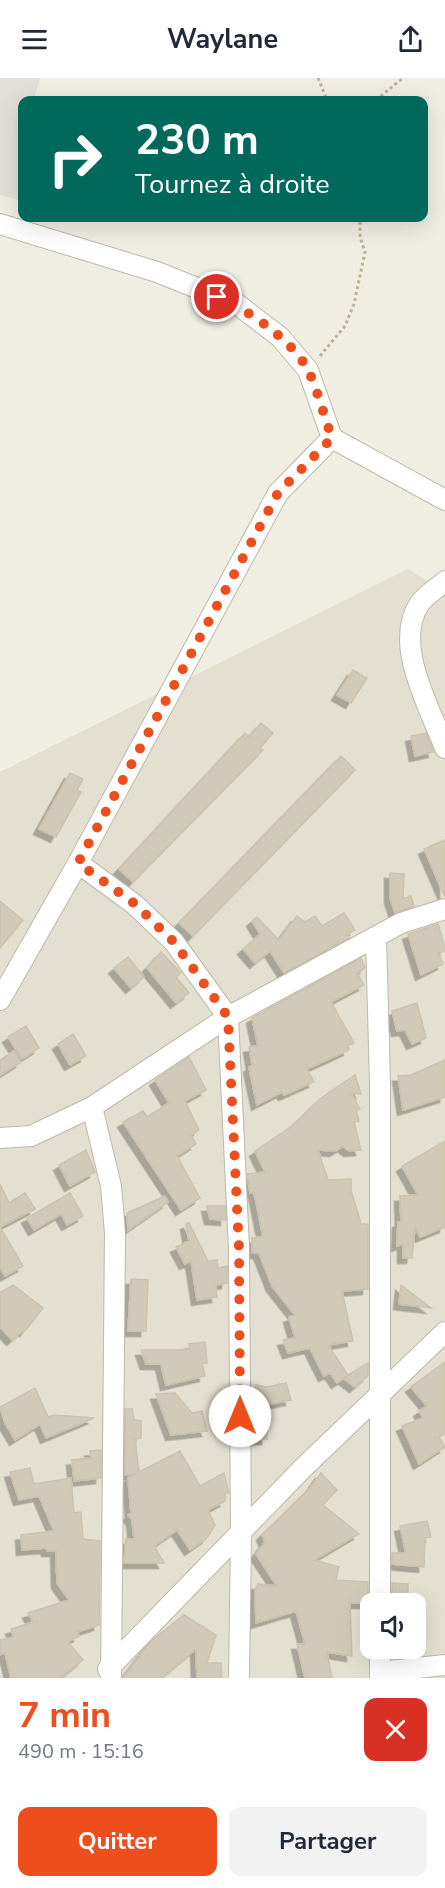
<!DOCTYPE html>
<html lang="fr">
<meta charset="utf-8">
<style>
:root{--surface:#fff;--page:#f2f2f3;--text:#1f2937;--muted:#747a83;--accent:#ee4e1c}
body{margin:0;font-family:"Nunito Sans",sans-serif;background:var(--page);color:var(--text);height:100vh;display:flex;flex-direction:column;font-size:22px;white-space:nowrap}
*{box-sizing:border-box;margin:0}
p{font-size:20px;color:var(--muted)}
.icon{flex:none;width:33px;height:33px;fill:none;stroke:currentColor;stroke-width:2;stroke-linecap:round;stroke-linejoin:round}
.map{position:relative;height:1600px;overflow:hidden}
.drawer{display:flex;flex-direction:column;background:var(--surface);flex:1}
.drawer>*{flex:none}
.guide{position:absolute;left:18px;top:18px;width:410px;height:126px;border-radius:12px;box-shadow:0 6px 24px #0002;background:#00695c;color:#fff;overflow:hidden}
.tools{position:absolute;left:360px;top:1515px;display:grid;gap:12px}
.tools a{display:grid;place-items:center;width:66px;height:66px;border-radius:12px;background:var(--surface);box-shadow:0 6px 24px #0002;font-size:30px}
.pin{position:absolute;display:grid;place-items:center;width:51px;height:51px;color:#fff;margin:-26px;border:3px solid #fff;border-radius:50%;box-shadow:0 2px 6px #0007}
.me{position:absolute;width:66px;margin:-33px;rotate:0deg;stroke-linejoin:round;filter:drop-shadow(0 0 4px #0008)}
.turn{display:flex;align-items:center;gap:21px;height:126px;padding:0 18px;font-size:27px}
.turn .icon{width:78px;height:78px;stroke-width:2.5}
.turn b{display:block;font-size:42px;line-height:51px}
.round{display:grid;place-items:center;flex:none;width:63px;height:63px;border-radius:12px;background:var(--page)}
.summary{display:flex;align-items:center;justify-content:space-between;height:102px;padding:0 18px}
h1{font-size:36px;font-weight:700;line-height:45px;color:var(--accent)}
.action{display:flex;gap:12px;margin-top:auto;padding:12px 18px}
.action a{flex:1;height:69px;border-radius:12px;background:var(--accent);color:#fff;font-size:24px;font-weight:700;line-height:69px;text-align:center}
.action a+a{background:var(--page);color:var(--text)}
header{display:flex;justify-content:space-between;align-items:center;height:78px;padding:0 18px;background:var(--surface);font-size:27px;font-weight:700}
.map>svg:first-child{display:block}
.residential{fill:#e4e0d1;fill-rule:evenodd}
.industrial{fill:#e2dfd8}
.building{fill:#d1cab9;stroke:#ccc2ad;stroke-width:1.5;filter:url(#shadow)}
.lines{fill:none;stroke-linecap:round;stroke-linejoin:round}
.minor-casing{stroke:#beb9a9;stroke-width:22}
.path{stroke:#bcb398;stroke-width:3;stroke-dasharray:3 3;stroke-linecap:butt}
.minor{stroke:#fff;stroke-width:20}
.route{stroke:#ee4e1c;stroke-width:10;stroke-dasharray:0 18}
</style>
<header><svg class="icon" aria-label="menu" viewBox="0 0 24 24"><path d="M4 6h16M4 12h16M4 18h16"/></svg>Waylane<svg class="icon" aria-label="share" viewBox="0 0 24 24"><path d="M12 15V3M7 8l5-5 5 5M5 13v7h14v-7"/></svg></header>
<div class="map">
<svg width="445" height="1600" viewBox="0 0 445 1600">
<defs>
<filter id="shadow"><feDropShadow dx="-5.5" dy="5.5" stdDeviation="0" flood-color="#0004"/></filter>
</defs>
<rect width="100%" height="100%" fill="#f0ede3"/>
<!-- residential -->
<path class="residential" d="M408,491L445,513V1600H0V694ZM370,1526H416V1570H370Z"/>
<!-- industrial -->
<path class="industrial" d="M0,0H40L34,22H22V123L0,117Z"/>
<!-- building -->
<path class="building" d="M353,592L367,600L351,625L337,617Z
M261,645L273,655L260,670L263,672L133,804L119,791L245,655L249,659Z
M426,655L434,674L415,678L411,658Z
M341,678L355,692L193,858L179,845Z
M70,695L83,701L77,712L81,714L56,759L39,751Z
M445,762V819L424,771Z
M390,795L404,796L403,821L411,818L414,828L395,835L390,820Z
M0,823L23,842L0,870Z
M344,835L355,852L347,856L349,860L284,895L270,873L255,885L243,871L260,856L252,843L257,839L279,862L297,838L305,844L315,838L322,848Z
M438,846L445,870V873L438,875L443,886L421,897L408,856Z
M161,874L181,895L176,899L189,915L176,925L147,890Z
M128,879L144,899L131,910L114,890Z
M361,880L365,890L357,895L364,907L331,924L354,965L347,968L349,972L307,991L314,1004L284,1017L282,1014L257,1027L249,989L252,987L249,969L258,968L252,940Z
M417,925L426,960L412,966L405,952L397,953L392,933Z
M26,948L39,970L22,981L8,959Z
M73,956L86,978L70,987L58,966Z
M14,973L21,984L0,997V982Z
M189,979L206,1012L185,1023L199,1052L191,1057L196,1066L177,1078L200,1120L181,1132L123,1044L143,1033L147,1039L169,1025L155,1002Z
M445,982V1019L403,1032L398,998L411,997Z
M355,997L361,1016L351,1015L360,1031L356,1033L359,1043L354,1044L361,1072L349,1073L343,1068L335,1073L318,1072L328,1102L351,1101V1112L361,1146H368V1211L342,1213L353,1263L328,1267L348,1297L337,1305L330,1295L324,1298L310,1270L288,1275L283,1262L295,1260L289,1239L295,1237L272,1208L259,1175H252V1160L263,1159L254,1114L250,1115L247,1096L265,1094L255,1073L292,1048L321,1020Z
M445,1063V1149L420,1159L415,1149L412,1180H403V1166L397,1168L398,1144H401L400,1118L418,1117L402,1088Z
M86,1072L95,1094L70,1108L59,1087Z
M0,1106L9,1125L25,1115L35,1131L0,1149L23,1188L5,1198L0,1190Z
M70,1115L83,1138L67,1147L61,1136L34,1152L27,1140Z
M165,1118L168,1124L128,1152L127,1135Z
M207,1128H225L226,1142L210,1141Z
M189,1145L208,1183L217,1182L218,1190L227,1188V1205L216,1207L217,1219L197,1222L191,1183L185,1186L176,1169L189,1163L186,1146Z
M131,1201L148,1202L146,1253H128Z
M13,1207L43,1230L25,1253L24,1252L12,1262L0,1249V1215Z
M401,1207L431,1230L399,1226Z
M205,1264L207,1285H202L205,1298L166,1307L161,1286H146L141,1272H190L189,1266Z
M445,1284V1356L439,1359L445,1369L419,1386L402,1348L423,1340L419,1333L427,1328L411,1309Z
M368,1285V1298L355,1309L343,1300Z
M286,1305L291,1322L267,1327V1361L252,1362L256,1307L267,1309Z
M35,1310L48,1339L54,1337L94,1340L46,1360L40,1346L15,1362L5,1345L0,1329Z
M175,1315L192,1335L202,1333L207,1353L171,1357L156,1316Z
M125,1331H132L134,1342L141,1343V1360L135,1361L139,1394L180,1373L200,1408L224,1395L229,1415H225V1423L208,1432L215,1447L207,1460L190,1472L177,1452L154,1468L164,1485H124L126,1461H134L132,1442L128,1437L131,1435L128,1400L136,1396L125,1397Z
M101,1372V1400L74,1403L72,1382L91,1380L90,1373Z
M30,1390L34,1406L71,1400L74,1435L81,1434L83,1461L100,1463L99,1547L77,1554L79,1558L68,1564L83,1582L60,1600H11L5,1575L0,1577V1562L14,1559L11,1551L33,1544L28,1535L69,1522L57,1505L56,1473H47L46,1470L22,1472L21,1457L54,1453L39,1418L19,1422L10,1394Z
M321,1395L337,1412L323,1427L359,1456L314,1482L339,1489L336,1502L368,1504V1525H350L352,1578L327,1574L332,1600H305L297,1566H305L296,1533L256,1545L255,1512L258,1506L277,1508L256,1476L265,1464L262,1457L311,1409Z
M427,1443L431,1459L425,1460L424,1489L392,1486V1475H406L400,1448Z
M392,1505L408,1506V1526H392Z
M184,1537L216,1557L207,1585H221L222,1600H197L196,1571L161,1600H123L151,1563Z"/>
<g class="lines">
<!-- minor casing -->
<g class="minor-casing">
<path id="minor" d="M0,146L157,194L237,226L280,259L308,292L332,360L445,422
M445,503C437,510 426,517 420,525C392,565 430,630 445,670
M78,785L134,826L174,864L228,939L239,1171L241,1457L239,1600
M376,859L380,1005V1526
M0,922L78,785L278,415L332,360
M92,1029L111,1108L115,1155L111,1600
M0,1060L31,1058L92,1029L228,939L401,845L445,831
M108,1591L303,1390L445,1254
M380,1594L445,1587
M380,1600V1570"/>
</g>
<!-- path -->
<path class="path" d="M318,0L327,22
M376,22L403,0
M320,278L345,248L354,226L365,174L360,159V140"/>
<!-- minor -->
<use href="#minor" class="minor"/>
</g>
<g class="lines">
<!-- route -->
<path class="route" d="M217,219C247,231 294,263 309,294C318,314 324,338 332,360L278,415L78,785L135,826L174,864L228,939L239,1171L240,1338"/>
</g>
</svg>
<div class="tools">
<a><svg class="icon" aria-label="sound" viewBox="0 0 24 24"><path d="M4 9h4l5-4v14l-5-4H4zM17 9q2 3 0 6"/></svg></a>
</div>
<div class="pin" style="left:217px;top:219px;background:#d93025"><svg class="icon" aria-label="arrive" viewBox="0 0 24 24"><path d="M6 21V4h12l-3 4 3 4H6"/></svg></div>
<svg class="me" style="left:240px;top:1338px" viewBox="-20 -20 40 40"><circle r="19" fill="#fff"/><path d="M0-13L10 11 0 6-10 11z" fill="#ee4e1c"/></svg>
<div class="guide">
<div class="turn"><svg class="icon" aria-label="right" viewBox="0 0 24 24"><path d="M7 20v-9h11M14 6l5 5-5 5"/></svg><div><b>230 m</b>Tournez à droite</div></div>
</div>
</div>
<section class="drawer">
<div class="summary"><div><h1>7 min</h1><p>490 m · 15:16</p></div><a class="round" style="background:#d93025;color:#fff"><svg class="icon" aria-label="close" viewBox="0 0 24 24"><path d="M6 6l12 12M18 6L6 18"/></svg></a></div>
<div class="action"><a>Quitter</a><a>Partager</a></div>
</section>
